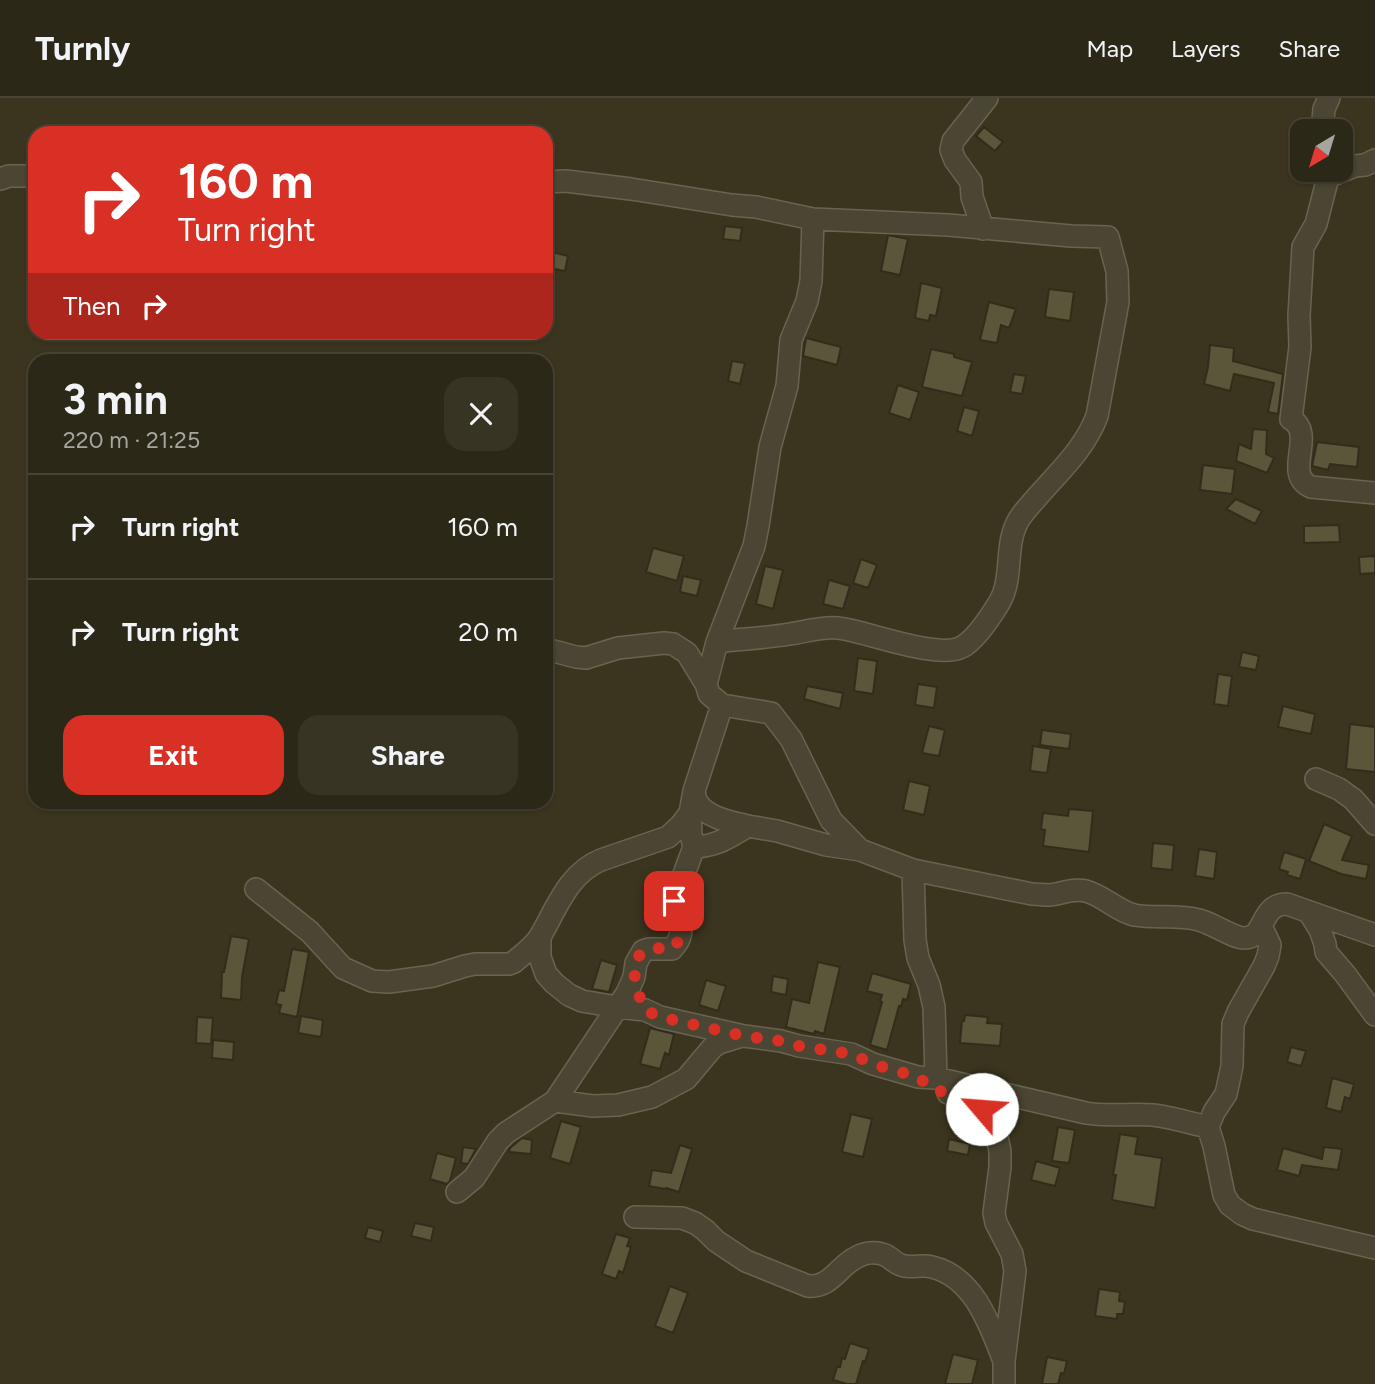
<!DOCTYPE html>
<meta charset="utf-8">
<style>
:root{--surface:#2c2817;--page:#383424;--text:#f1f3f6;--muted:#a6a6a1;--line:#484436;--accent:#d93025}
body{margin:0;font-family:Figtree,sans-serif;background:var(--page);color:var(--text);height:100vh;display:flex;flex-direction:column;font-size:26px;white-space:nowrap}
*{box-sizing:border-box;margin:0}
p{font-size:23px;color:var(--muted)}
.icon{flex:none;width:38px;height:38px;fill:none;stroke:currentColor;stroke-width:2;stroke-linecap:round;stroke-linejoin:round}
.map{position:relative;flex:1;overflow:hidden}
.sheet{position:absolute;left:28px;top:256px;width:525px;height:455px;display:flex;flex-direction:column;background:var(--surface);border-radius:21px;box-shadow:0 2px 5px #0004,0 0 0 2px var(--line)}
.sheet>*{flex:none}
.top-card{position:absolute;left:28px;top:28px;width:525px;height:214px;border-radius:21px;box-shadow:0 2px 5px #0004,0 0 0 2px var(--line);background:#d93025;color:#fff;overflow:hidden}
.needle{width:46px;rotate:218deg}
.fabs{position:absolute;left:1290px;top:21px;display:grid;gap:14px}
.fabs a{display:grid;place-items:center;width:63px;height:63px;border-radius:14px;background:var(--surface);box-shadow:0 2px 5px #0004,0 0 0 2px var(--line);font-size:35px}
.pin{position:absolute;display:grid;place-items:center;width:60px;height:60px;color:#fff;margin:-30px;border-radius:14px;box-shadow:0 4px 10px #0006}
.me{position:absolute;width:77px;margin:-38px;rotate:297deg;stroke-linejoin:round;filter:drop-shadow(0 0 5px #0008)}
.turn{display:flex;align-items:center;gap:24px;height:147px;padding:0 35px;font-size:32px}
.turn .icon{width:91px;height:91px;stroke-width:2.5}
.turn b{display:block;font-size:49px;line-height:60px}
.then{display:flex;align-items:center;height:66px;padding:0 35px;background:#0003;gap:14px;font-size:26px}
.round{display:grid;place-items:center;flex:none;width:74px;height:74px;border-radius:21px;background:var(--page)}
.summary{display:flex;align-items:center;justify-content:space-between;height:119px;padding:0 35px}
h1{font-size:42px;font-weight:700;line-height:52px}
.primary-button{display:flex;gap:14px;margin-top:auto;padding:14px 35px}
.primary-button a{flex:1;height:80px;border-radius:21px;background:var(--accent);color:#fff;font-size:28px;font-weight:700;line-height:80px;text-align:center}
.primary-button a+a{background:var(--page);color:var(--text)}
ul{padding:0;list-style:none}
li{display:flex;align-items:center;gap:21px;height:105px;padding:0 35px;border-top:2px solid var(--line)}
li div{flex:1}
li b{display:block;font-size:26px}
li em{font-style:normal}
header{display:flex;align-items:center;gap:42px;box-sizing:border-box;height:98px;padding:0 35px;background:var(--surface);border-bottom:2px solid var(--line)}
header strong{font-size:33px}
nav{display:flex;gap:38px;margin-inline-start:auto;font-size:24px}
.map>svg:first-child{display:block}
.building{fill:#5b553a;stroke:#312d1a;stroke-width:2}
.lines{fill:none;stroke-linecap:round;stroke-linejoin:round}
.minor-casing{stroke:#686450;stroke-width:24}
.minor{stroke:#4b4633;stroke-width:21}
.route{stroke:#d93025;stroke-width:12;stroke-dasharray:0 21.6}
</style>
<header>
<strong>Turnly</strong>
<nav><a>Map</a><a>Layers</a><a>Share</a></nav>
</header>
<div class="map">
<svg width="1375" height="1286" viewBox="0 0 1375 1286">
<rect width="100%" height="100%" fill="#3b351f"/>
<!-- building -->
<path class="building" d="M984,29L1003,44L995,53L976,38Z
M725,128L742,130L740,143L723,141Z
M888,137L908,141L900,177L881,173Z
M552,154L568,158L565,173L549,170Z
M921,185L942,190L936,218L930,217L929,223L915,220Z
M1049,191L1074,194L1070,223L1045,219Z
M989,204L1016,211L1009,230L1001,227L997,245L980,242Z
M806,240L841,249L837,267L803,258Z
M1210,247L1234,250L1233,263L1283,276L1278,316L1268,314L1274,285L1234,276L1230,293L1204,286L1208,269Z
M931,251L954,256V259L972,264L962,298L922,289Z
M732,263L745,265L740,286L728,283Z
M1014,276L1026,278L1022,296L1010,294Z
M898,287L919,294L910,322L889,315Z
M964,309L979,313L972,338L957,333Z
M1253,331L1267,332L1266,356L1274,360L1267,375L1236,363L1239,346L1251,351Z
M1317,344L1359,349L1357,369L1330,366L1328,372L1312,368Z
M1203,367L1235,371L1232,396L1200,392Z
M1236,401L1262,413L1255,426L1226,411Z
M1339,427L1340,444L1304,445V428Z
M653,450L684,458L677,483L646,474Z
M1375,458V475L1360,476L1359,459Z
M861,461L877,467L868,490L853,485Z
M765,468L783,472L773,511L756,506Z
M683,478L701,482L697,498L680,494Z
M829,482L850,488L843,511L823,506Z
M1242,554L1259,558L1256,572L1239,569Z
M858,560L877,563L873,596L854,593Z
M1218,576L1232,578L1228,608L1214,606Z
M918,586L937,589L934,610L915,607Z
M807,588L843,595L840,611L804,601Z
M1283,608L1315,616L1311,636L1278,629Z
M1350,626L1375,629V674L1346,671Z
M929,628L945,632L939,658L922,655Z
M1042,632L1071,636L1069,651L1040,647Z
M1033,648L1051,651L1047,675L1030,673Z
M909,683L930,688L924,717L903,712Z
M1069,711L1093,713L1089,754L1043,748L1045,732L1041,731L1043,715L1068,718Z
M1324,726L1352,738L1342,762L1369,767L1366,781L1341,776L1309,763Z
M1153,745L1174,747L1172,772L1151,770Z
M1199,751L1217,754L1214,781L1195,778Z
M1284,754L1306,761L1300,781L1287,777L1288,774L1279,771Z
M231,838L249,841L242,879L241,902L221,900L222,874H224Z
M292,851L309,854L297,919L279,915L281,907L276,906L279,892L284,893Z
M601,862L617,867L609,894L592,891Z
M818,864L840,869L824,936L815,933L814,936L786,929L792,901L809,905Z
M872,875L911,886L907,902L903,901L901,909L899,908L887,952L870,947L882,904L880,903L882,897L867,893Z
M773,878L788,881L786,897L771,894Z
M706,882L726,888L718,913L699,907Z
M965,917L988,919L987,925L1002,926L1000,948L960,945L962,923H964Z
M301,918L323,922L321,939L298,935Z
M197,919L213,920L211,946L196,945Z
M650,930L674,936L669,957L665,955L660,971L640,966Z
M213,942L234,944L233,962L212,960Z
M1291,949L1306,953L1301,968L1287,964Z
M1332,980L1354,986L1350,1001L1345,999L1341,1014L1326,1010Z
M851,1016L872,1021L863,1059L842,1054Z
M561,1023L581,1029L570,1066L550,1060Z
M1058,1029L1075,1032L1069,1065L1052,1063Z
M1120,1036L1138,1039L1135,1056L1162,1060L1155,1110L1112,1102L1116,1077H1113Z
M522,1040L532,1042L531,1056L509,1054L510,1050Z
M949,1041L970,1046L968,1057L947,1053Z
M680,1047L692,1051L679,1094L666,1090L665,1091L649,1088L652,1072L671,1075Z
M463,1049L476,1051L468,1066L461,1065Z
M1324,1049L1342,1051L1338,1072L1302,1067L1299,1078L1277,1072L1283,1050L1322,1061Z
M437,1055L456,1060L450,1083L447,1086L430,1081Z
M1036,1063L1060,1070L1055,1088L1031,1082Z
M415,1125L434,1129L431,1143L411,1138Z
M368,1129L383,1133L380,1144L365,1140Z
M616,1136L630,1140L627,1148L631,1149L623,1175L619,1173L616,1181L602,1176Z
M670,1188L688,1195L673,1235L655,1228Z
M1099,1191L1120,1194L1119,1203L1125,1204L1123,1216H1117V1221L1095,1218Z
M850,1245L869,1251L865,1264L863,1263L856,1286H847L833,1282L837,1269H840L842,1260L845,1261Z
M953,1256L978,1262L972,1286H945Z
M1047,1259L1067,1263L1064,1276L1061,1275L1058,1286H1042Z"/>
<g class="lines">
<!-- minor casing -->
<g class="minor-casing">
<path id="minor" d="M1322,33L1324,11L1329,0
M1326,72L1328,79L1316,126L1303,149L1299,218L1300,249L1291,321C1317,336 1282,376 1311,389L1375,395
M1328,79L1355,68L1365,67L1375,62
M0,81L9,78H35
M546,84L566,83L631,91L732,107L756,109L813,121L948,127L1071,138L1108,139L1117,173L1118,204L1097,318C1085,350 1060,373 1038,398C1031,406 1023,414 1018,423C1004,448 1014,480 999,505C991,518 975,542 962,549C937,562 866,533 838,530C822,528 806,534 790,536C766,540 741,541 717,544
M813,121L811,183L807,203L791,242L787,288L770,349L758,428L754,448L717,544L706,586L709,596L722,607L771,615L791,641L831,722L860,752L913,772L1032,796C1038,796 1043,797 1049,797C1061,796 1073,790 1086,793C1104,798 1117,813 1134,817C1156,821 1178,816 1199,822C1212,825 1233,840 1244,840C1267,840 1259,806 1287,806L1375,837
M983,131L972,99L971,84L955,62L951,52L953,43L987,0
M546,551L576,559L586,560L618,550L664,545L673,546L687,555L706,586
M1316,681L1339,691L1353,701L1375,726
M694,693C695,697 695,701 697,704C706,720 732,724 748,728
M694,749C717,748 728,740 748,728L777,733L826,747L860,752
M913,772L915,842L918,860L929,887L934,909L936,980
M256,791L310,834L343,870L372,883L389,884L433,878L465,868L475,866H509L514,864C523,856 535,848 541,837C557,809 569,775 601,762L668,739L681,727L690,715
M1309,814L1320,832L1325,846L1326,854L1345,876L1375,917
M1261,828L1270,847L1268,858L1264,868L1238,914L1233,926L1232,968L1226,996L1214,1014L1208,1029L1214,1048L1224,1097L1230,1107L1242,1116L1253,1121L1375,1150
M540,839V859L546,876L554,885L569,897L582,903L617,909L645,912L660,919L744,938L781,943L799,948L851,956L873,966L918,979L936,980L1086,1015C1108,1019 1130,1015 1153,1017C1171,1019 1190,1025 1208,1029
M948,995L970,1001L987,1017L997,1039L1000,1053V1069L994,1115L996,1125L1012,1156L1015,1173L1004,1263V1286
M555,1003L593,1008L618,1007L652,999L686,981L713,949L719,945L742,938
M457,1094L474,1080L498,1043L506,1035L555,1003L627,895L634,879L636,865L643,853L649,851H672C690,832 675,824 674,803L694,749L691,737L690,715L694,693L722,607
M635,1119L682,1120L695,1125L705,1132L716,1143L746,1163L808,1188C831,1190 838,1168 857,1159C866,1154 878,1153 887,1158C892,1161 895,1165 901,1167C911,1171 922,1166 932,1169C974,1179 990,1227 1004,1263"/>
</g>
<!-- minor -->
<use href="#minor" class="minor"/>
</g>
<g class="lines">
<!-- route -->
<path class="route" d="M674,803C676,824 690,832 672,851C664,851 651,848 644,853C626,865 638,897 645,912L660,919L744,938L781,943L799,948L851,956L873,966L918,979L934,992L960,997L970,1001L982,1011"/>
</g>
</svg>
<div class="fabs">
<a><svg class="needle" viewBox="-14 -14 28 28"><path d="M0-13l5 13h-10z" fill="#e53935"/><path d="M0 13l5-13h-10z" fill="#a6a6a1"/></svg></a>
</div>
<div class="pin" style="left:674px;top:803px;background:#d93025"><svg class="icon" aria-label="arrive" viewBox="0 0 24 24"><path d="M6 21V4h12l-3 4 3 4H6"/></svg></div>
<svg class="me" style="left:982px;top:1011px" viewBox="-20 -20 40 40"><circle r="19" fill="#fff"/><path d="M0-13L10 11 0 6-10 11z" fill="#d93025"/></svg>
<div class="top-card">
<div class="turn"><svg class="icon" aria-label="right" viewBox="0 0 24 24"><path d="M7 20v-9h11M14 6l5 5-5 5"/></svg><div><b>160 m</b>Turn right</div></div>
<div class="then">Then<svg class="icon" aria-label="right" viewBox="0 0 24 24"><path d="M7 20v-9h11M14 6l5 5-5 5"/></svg></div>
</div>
<section class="sheet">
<div class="summary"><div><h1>3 min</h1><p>220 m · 21:25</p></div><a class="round"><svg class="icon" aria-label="close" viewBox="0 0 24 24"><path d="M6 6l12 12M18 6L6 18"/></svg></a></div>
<ul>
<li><svg class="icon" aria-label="right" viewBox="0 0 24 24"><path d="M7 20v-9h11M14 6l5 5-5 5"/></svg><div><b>Turn right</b></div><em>160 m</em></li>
<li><svg class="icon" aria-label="right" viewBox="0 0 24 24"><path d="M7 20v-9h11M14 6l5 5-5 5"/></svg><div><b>Turn right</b></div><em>20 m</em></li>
</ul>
<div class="primary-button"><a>Exit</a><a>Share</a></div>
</section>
</div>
